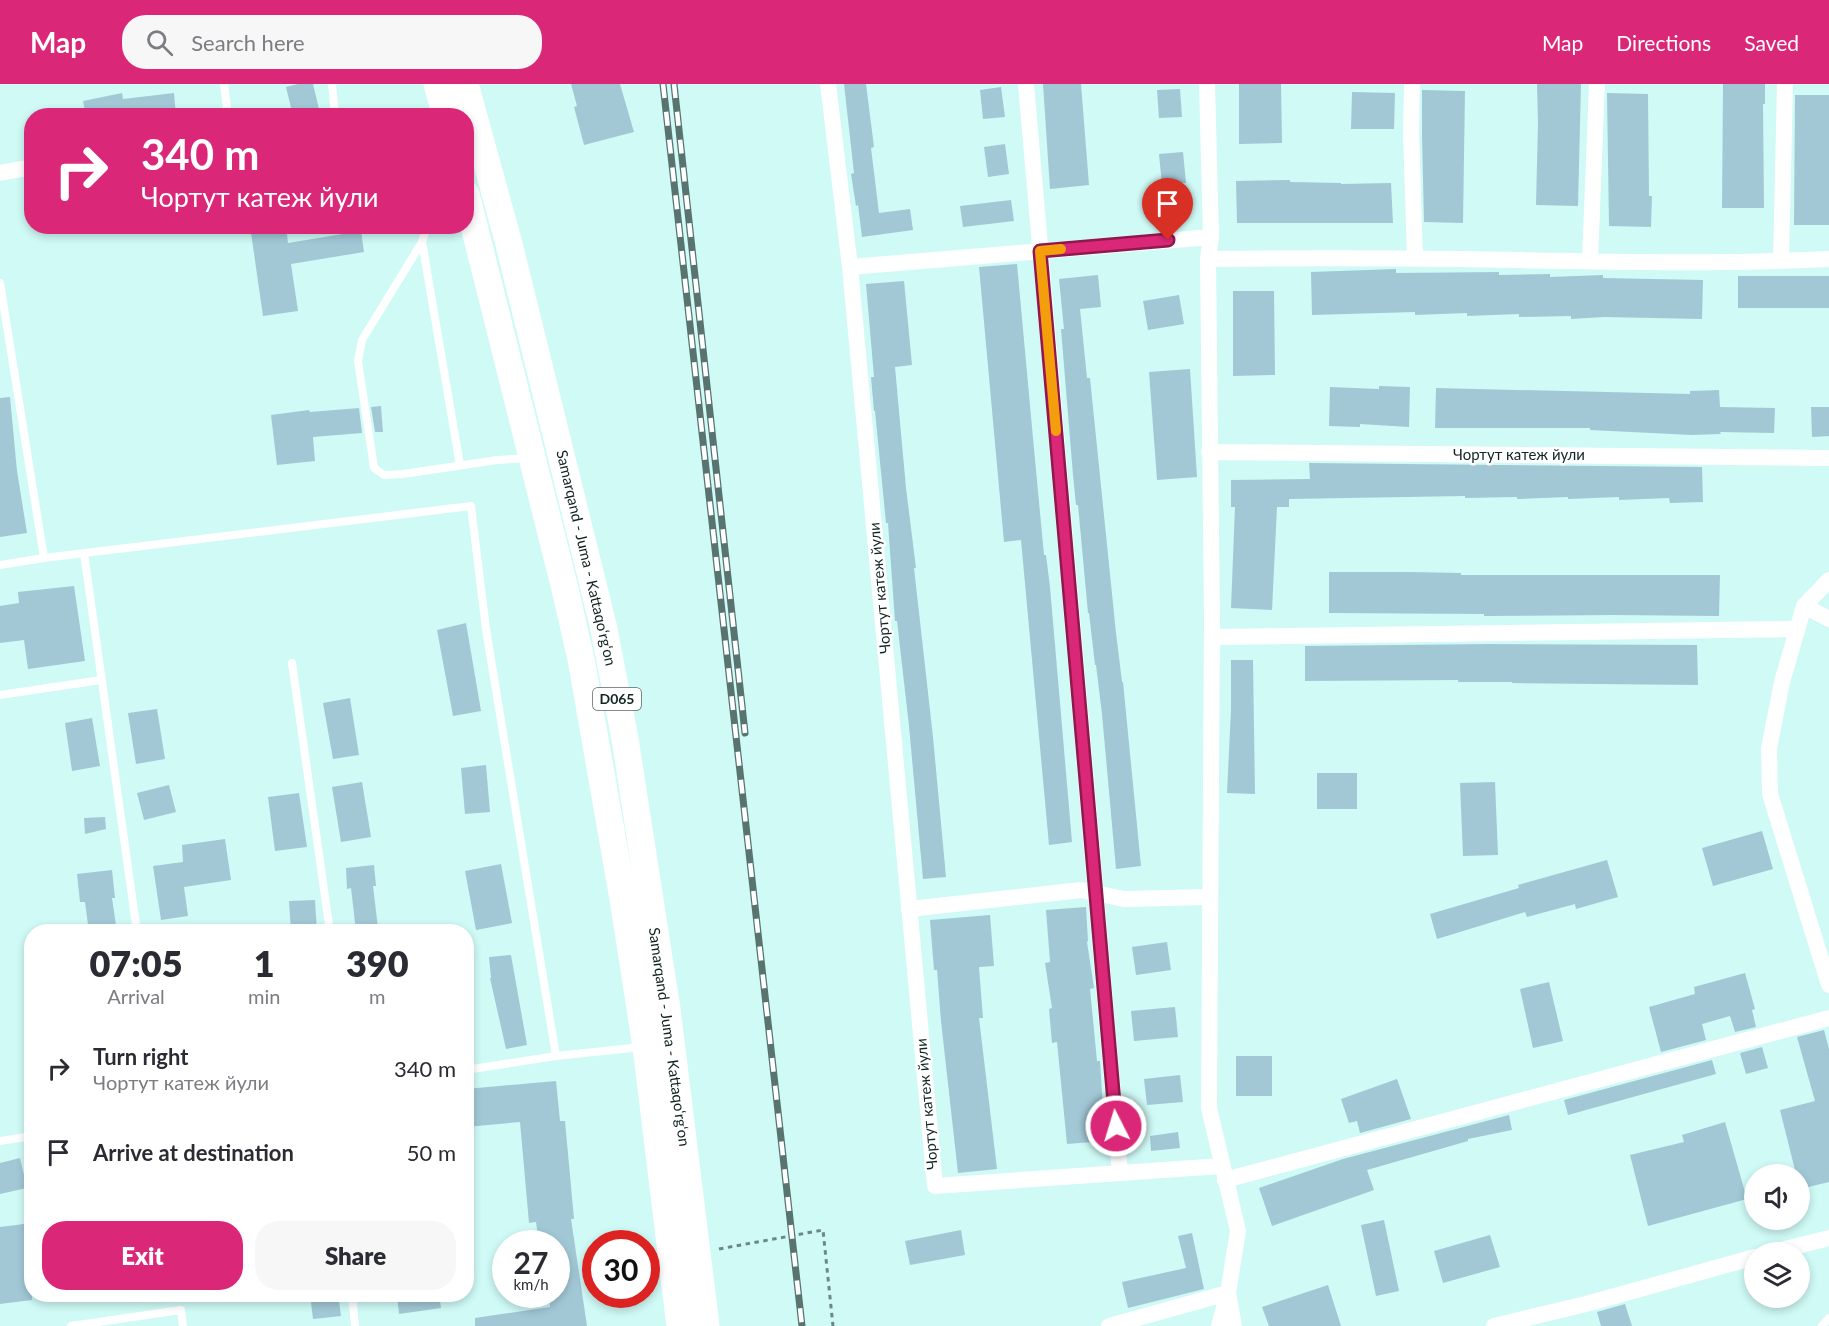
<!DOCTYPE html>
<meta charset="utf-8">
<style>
:root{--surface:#fff;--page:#f7f7f7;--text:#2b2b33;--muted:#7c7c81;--accent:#db2777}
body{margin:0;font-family:Lato,sans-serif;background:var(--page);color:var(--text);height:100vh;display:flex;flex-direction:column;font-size:22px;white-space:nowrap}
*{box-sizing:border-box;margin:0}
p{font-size:20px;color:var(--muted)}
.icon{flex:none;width:33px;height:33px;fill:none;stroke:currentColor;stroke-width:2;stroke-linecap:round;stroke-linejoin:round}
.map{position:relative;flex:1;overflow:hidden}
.drawer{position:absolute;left:24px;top:840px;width:450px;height:378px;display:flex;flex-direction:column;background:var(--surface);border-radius:24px;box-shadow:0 3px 9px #0003}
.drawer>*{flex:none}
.guide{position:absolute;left:24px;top:24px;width:450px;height:126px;border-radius:24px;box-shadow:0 3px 9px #0003;background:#db2777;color:#fff;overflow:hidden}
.fabs{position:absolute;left:1744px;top:1080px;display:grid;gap:12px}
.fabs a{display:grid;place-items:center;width:66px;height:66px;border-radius:50%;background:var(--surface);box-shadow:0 3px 9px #0003;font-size:30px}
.speed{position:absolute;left:492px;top:1146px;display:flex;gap:12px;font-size:30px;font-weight:700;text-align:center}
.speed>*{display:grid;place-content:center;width:78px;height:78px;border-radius:50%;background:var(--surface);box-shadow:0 3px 9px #0003;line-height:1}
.speed small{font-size:15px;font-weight:400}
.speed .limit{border:9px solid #d22;background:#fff;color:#111}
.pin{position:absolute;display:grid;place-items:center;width:51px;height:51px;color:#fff;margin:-62px -26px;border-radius:50% 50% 50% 0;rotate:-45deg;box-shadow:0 0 6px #0007}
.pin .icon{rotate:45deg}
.me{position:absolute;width:66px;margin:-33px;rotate:355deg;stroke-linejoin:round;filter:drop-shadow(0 0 4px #0008)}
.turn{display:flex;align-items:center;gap:21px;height:126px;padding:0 18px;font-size:27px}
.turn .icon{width:78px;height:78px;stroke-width:2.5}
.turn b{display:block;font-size:42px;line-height:51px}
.eta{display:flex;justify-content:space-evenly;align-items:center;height:102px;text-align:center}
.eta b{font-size:36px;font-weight:800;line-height:42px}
.primary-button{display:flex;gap:12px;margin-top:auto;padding:12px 18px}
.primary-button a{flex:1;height:69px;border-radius:24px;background:var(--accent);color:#fff;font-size:24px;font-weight:800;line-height:69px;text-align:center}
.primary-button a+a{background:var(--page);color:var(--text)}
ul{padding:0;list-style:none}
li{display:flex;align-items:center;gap:18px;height:84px;padding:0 18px}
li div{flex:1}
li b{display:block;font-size:22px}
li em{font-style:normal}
header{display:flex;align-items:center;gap:36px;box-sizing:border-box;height:84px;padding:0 30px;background:var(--accent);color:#fff}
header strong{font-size:28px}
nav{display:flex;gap:33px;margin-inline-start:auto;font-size:21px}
.search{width:420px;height:54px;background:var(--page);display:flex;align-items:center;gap:15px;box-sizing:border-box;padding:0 21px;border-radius:24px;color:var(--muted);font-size:22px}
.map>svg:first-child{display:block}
.building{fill:#a2c8d6}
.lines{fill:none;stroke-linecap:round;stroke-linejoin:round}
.path{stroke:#6b8885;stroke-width:3;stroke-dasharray:4.5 4.5;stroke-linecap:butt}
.lane{stroke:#fff;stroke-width:8}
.street{stroke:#fff;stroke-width:16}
.primary{stroke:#fff;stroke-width:27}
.rail-casing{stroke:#597371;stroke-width:7}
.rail{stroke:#fff;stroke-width:4.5;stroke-dasharray:14;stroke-linecap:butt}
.route-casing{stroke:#8e194d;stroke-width:15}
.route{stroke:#db2777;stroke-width:10}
.slow{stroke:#f59e0b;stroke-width:10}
.labels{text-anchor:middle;stroke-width:5;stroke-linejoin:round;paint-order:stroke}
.shield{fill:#fff;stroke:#5a6664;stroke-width:1.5}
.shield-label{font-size:14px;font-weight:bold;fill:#132422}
.street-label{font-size:15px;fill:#132422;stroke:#fff}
</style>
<header>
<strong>Map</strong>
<div class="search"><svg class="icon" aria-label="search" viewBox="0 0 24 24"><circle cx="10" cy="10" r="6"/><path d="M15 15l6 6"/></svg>Search here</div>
<nav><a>Map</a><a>Directions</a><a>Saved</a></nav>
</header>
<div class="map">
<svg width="1829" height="1242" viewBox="0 0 1829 1242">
<rect width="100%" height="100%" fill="#cffaf6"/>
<!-- building -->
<path class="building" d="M298,0H313L319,25L293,32L286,3Z
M571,0H620L634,48L584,61L574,23L577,22Z
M844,0H866L874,63L871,64L879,129L910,125L913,146L862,153L858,121L856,122L851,90L854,89Z
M1043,0H1081L1089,101L1050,105Z
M1239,0H1281L1282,59L1239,60Z
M1537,0H1581L1578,122L1536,121L1538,39Z
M1723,0H1765V20H1763L1764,124H1722Z
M1001,3L1005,33L983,35L980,6Z
M1180,5L1182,33L1159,34L1157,6Z
M1422,6L1465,7L1463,139L1424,138L1422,51Z
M1352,8L1395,9L1394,45H1351Z
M122,9L123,15L174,9L176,32H86L83,17Z
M1607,9L1648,10L1649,112H1652L1651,143L1609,142Z
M1795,11H1829V141H1794Z
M1005,60L1009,90L988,93L984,63Z
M1183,68L1186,99L1162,101L1159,70Z
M1290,96V98L1341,99V100L1391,99L1393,139H1237L1236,97Z
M1011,116L1014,137L963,143L960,122Z
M250,142H286L288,159L361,147L364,168L291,180L298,227L263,232Z
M1017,180L1033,354L1044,471H1046L1050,503L1072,758L1049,761L1021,456L1004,458L979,183Z
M1396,185V189L1499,188V191L1550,190V193L1603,191V194L1703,196L1702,235L1604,233L1571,235V232L1519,233V230L1467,232V229L1415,231V228L1312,231L1311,188Z
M1098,191L1101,223L1080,225L1087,294H1090L1116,549L1122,598H1123L1141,782L1116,785L1102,630L1096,581H1095L1089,529H1088L1078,421H1076L1073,391L1061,245H1064L1059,195Z
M1738,192H1829V224H1738Z
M904,197L912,281L895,283L906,404L916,484H914L933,653L946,793L923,795L909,642L897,537H895L888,439H886L875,327H874L871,293H874L866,200Z
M1233,207H1274L1275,291L1233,292Z
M1179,211L1184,240L1148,246L1143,217Z
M1190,285L1197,393L1157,396L1149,288Z
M1379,302L1410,303L1409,343L1360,340V343L1329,342L1330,303L1379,305Z
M1436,304L1690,310V307L1719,306L1720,323L1775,324L1774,349L1720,348L1721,350L1692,351L1590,346V344H1435Z
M10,313L17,387L27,449L0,453V314Z
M381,322L383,348H375L371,323Z
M1811,323H1829V352L1812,353Z
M359,324L362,349L313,353L315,377L277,381L271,331L309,326L310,328Z
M1309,379L1702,383L1703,418L1670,419L1669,414L1619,416V413L1568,415V413L1517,415V413L1465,414V412L1289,415V423H1277L1272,526L1231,524L1235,423H1231V396L1310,395Z
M1329,488H1410L1461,489V491H1720L1719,532L1614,531L1484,532V530L1329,529Z
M74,502L85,577L28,585L24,556L0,559V522L19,519L18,508Z
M466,539L481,627L453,632L437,546Z
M1491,560L1697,561L1698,601L1512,599V598H1458V596L1305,597V562Z
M1231,576H1253L1255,710L1227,709L1231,626Z
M350,614L359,671L333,675L323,619Z
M157,625L165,675L136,680L128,629Z
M92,634L100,682L72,687L65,639Z
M486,681L490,728L465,730L461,684Z
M1317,689H1357V725H1317Z
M362,698L371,753L341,758L332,703Z
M1495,698L1498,771L1463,772L1460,699Z
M169,701L176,728L144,736L137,709Z
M299,709L307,763L275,767L268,713Z
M105,733L106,745L85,750L84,734Z
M1762,747L1773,785L1713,802L1702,764Z
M225,755L231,796L184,803L188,832L161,836L153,782L183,778L182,761Z
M1607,776L1618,813L1576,825L1575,820L1527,833L1525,828L1437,855L1430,830L1519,804L1518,801Z
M501,780L512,839L476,846L465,787Z
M374,781L376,802H373L378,844L356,847L351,804L347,805L346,784Z
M112,786L115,814H112L117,848H89L85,818H80L77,790Z
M315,816L317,848H291L289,817Z
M1086,823L1088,857L1087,858L1094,904L1090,905L1097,977H1100L1105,1057L1067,1060L1057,958L1052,959L1049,925L1052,924L1045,879L1050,878L1046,826Z
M990,831L994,882L979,883L983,934H979L997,1085L958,1089L941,937L937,886H934L930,836Z
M1167,858L1171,886L1136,891L1132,863Z
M511,871L527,961L506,965L490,894H491L489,873Z
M1745,889L1755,925L1752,926L1756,943L1735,948L1730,932L1702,940L1706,956L1661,968L1649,923L1695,910L1694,903Z
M1549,898L1563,957L1533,964L1520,905Z
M1175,923L1178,953L1134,957L1131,927Z
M1824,946L1829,965V1098L1800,1105V1090H1796L1780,1026L1815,1017L1797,953Z
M1762,963L1768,984L1746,990L1740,969Z
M1236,972H1272V1012H1236Z
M1712,976L1716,990L1568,1031L1564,1016Z
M1180,991L1183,1018L1147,1021L1144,995Z
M1397,995L1411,1035L1360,1049L1357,1037L1349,1039L1341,1015Z
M556,997L560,1037H565L574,1135H571L587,1242H475V1234L550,1223L549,1210H556V1160H539L536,1138L529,1139L520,1038L466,1043V1005Z
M1509,1031L1512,1046L1468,1055V1057L1367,1086L1374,1106L1272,1142L1259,1104L1343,1075Z
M1725,1038L1747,1115L1648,1142L1630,1071L1684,1058L1682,1051Z
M1178,1048L1180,1064L1151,1067L1150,1052Z
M20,1074L27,1104L0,1110V1079Z
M1384,1136L1399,1207L1376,1212L1361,1141Z
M32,1139V1216L0,1220V1143Z
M961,1146L965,1171L910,1181L905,1157Z
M1192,1149L1204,1205L1128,1224L1122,1198L1186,1184L1178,1152Z
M1490,1151L1500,1183L1443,1199L1434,1167Z
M1328,1201L1341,1242H1269L1262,1223Z
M310,1210H338L341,1232L313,1235Z
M397,1210H439L441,1224L399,1230Z
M1625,1220L1632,1242H1601L1597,1228Z"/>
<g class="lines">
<!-- path -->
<path class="path" d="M719,1165L823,1146L833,1242"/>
<!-- lane -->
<path class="lane" d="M224,0L228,32
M332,0L335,32
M427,142L422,158L362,256L358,277L374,384L384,391L403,390L497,376L530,374
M422,158L460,381
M0,199L44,474L471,422L486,545L556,972
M84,469L137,848
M0,481L44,474
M292,579L330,848
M0,611L101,596
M466,986L556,972L642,963
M0,1057L32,1052
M352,1210L355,1242
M71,1242L181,1226L183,1242
M1822,1242L1829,1234"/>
<!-- street -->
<path class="street" d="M828,0L850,183L935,1102L1221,1082
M1026,0L1120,1089
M1207,0L1211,153L1208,175L1212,535L1209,1024L1238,1147L1228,1209L1219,1242
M1412,0L1411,48L1415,174
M0,89L32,83
M1208,175C1293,174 1377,174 1462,175C1584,177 1707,181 1829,175
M1590,177L1597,0
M1781,177L1785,0
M850,183L1211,153
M1209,368L1829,374
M1829,496L1804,522L1782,598L1769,664L1770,710L1829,901
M1804,522L1829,535
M1212,553L1789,545L1797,547
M909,825L1081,806L1124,815L1210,813
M1225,1096L1829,934
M1773,1168L1829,1154
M1109,1242L1228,1209L1234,1242
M1494,1242L1586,1220L1755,1173"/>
<!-- primary -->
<path class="primary" d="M437,0L446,32
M465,0L509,160L604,545L625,655L667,925L706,1242
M466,110L565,505L581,575L623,815L646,963L680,1242"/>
<!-- rail casing -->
<g class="rail-casing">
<path id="rail" d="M663,0L802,1242
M674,0L745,649"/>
</g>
<!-- rail -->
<use href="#rail" class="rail"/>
</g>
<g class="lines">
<!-- route casing -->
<g class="route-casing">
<path id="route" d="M1116,1042L1040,167L1168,156"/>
</g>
<!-- route -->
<use href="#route" class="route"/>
<!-- slow -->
<path class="slow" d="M1056,347L1040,167L1061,165"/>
</g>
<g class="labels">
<!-- shield labels -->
<rect class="shield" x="593" y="604" width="48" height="22" rx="4.5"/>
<g class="shield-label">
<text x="617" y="620">D065</text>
</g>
<!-- street labels -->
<g class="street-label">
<text x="1519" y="376">Чортут катеж йули</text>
<text transform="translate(586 474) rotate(77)" y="5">Samarqand - Juma - Kattaqo‘rg‘on</text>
<text transform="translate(880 504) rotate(-95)" y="5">Чортут катеж йули</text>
<text transform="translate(669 953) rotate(82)" y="5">Samarqand - Juma - Kattaqo‘rg‘on</text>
<text transform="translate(927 1020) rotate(-95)" y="5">Чортут катеж йули</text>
</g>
</g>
</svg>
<div class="fabs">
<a><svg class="icon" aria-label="sound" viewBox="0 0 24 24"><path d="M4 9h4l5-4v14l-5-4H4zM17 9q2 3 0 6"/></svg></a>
<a><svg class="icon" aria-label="layers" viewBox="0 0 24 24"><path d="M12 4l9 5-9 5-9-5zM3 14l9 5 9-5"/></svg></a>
</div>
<div class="speed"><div>27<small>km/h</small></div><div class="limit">30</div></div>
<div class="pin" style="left:1168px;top:156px;background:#d93025"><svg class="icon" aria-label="arrive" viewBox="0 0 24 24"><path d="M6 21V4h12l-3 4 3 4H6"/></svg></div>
<svg class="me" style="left:1116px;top:1042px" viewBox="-20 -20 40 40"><circle r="17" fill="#db2777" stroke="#fff" stroke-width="3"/><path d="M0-11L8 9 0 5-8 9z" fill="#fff"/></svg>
<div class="guide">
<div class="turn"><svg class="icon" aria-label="right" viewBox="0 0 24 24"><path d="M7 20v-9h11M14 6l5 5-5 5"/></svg><div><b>340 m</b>Чортут катеж йули</div></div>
</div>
<section class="drawer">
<div class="eta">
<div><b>07:05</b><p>Arrival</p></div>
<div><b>1</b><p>min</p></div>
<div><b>390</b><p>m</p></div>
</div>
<ul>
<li><svg class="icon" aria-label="right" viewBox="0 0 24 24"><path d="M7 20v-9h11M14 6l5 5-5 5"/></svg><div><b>Turn right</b><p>Чортут катеж йули</p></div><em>340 m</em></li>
<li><svg class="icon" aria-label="arrive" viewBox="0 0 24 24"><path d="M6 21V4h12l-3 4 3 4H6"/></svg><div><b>Arrive at destination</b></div><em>50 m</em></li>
</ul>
<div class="primary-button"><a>Exit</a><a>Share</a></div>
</section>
</div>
